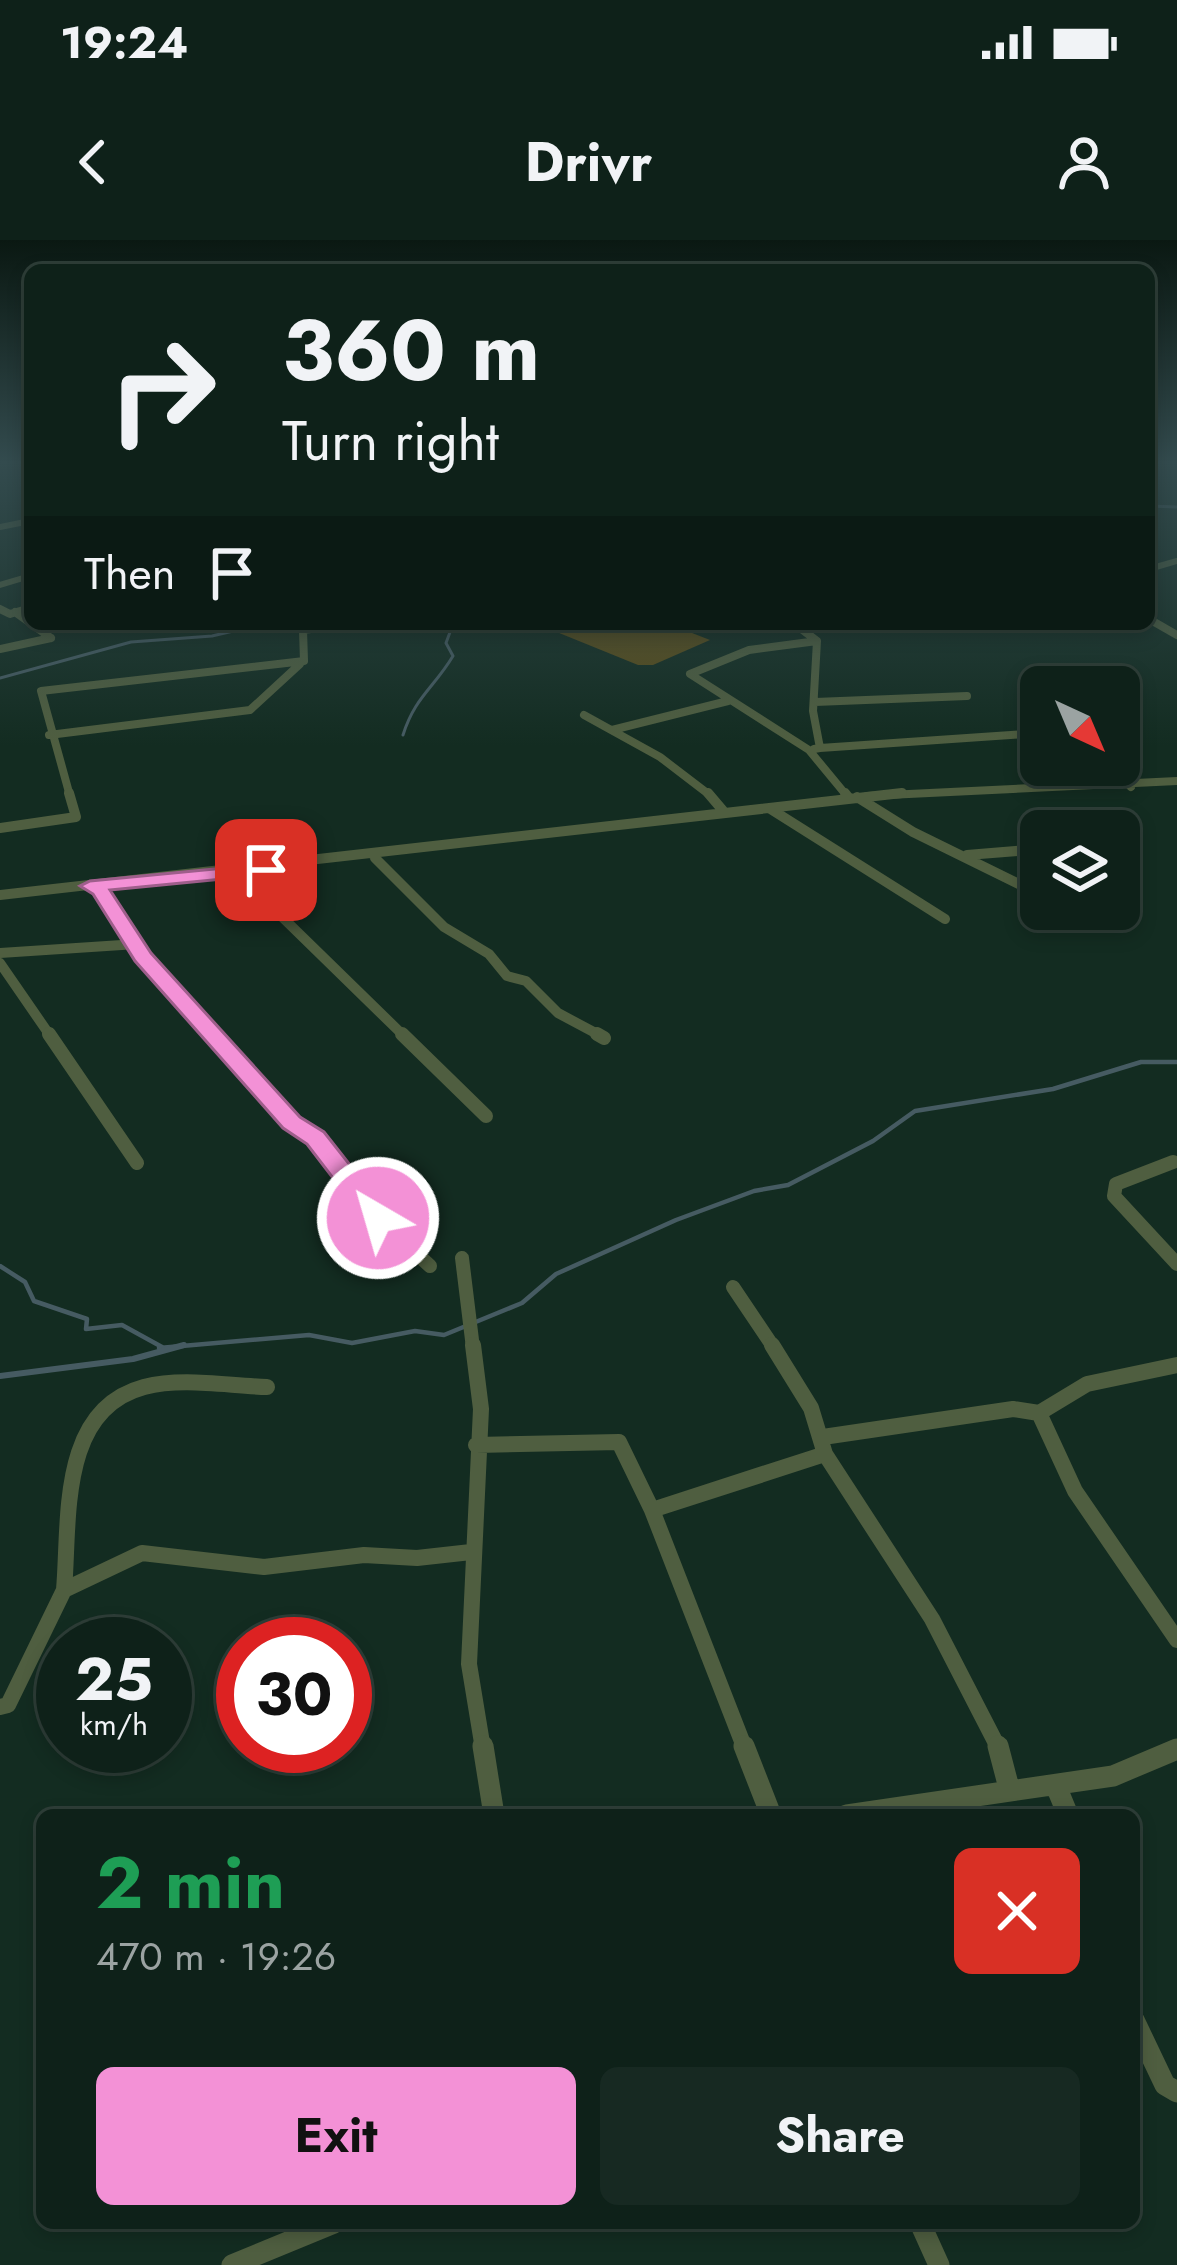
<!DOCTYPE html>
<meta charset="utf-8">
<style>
:root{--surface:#0e2119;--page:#172922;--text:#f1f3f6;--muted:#9ba3a2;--line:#2e3e38;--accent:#f391d6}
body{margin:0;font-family:Jost,sans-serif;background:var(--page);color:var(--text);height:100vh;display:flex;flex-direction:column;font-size:45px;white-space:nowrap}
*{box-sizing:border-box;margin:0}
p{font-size:39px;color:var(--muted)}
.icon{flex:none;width:66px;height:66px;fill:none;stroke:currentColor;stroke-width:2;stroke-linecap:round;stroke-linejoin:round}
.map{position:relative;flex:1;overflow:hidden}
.sheet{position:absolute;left:36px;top:1569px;width:1104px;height:420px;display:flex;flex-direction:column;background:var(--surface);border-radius:18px;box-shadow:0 6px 18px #0003,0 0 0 3px var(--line)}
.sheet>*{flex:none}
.top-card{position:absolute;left:24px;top:24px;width:1131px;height:366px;border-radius:18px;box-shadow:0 6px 18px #0003,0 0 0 3px var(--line);background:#0e2119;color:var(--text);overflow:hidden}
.needle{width:78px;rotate:136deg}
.tools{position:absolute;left:1020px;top:426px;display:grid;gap:24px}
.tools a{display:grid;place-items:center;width:120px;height:120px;border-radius:18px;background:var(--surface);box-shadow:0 6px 18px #0003,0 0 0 3px var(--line);font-size:60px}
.speed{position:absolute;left:36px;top:1377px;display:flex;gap:24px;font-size:60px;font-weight:700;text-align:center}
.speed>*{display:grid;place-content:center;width:156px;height:156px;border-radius:50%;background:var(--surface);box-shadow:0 6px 18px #0003,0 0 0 3px var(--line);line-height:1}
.speed small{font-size:30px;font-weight:400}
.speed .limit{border:18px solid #d22;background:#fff;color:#111}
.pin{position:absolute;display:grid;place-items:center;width:102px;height:102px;color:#fff;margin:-51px;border-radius:24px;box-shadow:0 6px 18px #0006}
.me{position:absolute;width:132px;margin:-66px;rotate:322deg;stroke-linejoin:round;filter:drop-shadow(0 0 9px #0008)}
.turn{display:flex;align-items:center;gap:42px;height:252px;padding:0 60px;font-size:54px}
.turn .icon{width:156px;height:156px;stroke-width:2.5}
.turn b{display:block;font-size:84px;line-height:102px}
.then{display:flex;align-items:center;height:114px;padding:0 60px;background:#0003;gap:24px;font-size:45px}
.round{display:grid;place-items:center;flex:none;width:126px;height:126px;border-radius:18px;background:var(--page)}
.head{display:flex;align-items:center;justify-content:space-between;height:204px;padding:0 60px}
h1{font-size:72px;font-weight:700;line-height:90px;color:#1e9e55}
.action{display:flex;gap:24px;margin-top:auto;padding:24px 60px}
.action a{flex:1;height:138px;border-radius:18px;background:var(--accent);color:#111;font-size:48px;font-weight:700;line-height:138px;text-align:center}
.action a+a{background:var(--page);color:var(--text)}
.status{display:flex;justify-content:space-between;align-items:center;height:84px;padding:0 60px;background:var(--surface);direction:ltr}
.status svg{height:33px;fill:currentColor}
header{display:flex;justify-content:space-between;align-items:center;height:156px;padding:0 60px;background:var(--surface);font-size:54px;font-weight:700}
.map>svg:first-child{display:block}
.green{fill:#5a4d1a}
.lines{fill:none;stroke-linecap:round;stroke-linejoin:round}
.stream-far2{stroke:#465b62;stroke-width:3}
.stream-far1{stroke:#465b62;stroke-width:4.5}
.stream{stroke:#465b62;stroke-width:6}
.street-far5{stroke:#4f5e40;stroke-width:6}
.street-far4{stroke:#4f5e40;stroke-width:8}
.street-far3{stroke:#4f5e40;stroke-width:10}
.street-far2{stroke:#4f5e40;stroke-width:14}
.street-far1{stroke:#4f5e40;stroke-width:16}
.street{stroke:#4f5e40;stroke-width:21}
.route{fill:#f391d6;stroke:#9e5e8b;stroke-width:3}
</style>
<div class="status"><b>19:24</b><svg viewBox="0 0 49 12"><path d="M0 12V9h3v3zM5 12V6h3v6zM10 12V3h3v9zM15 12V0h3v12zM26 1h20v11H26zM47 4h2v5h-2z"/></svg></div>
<header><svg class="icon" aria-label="back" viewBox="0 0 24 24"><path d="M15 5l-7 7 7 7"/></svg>Drivr<svg class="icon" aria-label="person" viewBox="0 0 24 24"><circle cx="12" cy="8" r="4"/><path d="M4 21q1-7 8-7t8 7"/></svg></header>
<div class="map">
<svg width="1177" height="2025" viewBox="0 0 1177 2025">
<rect width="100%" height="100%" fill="#132c21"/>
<!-- green -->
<path class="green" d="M537,384H669L710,400L653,425H638Z"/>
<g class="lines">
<!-- stream-far2 -->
<path class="stream-far2" d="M1149,266L1177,267
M0,438L131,402L212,396L263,384
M403,495C415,457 433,449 453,416L446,403L453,384"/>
<!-- stream-far1 -->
<path class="stream-far1" d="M0,1026L25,1042L34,1061L87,1079L86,1089L122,1085L162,1107
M159,1108L309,1095L352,1103L415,1091L444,1095L522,1063L556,1034L676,980L754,951L788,945L873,901L915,871L1053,849L1141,822H1177"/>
<!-- stream -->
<path class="stream" d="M0,1136L133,1119L184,1105"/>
<!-- street-far5 -->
<path class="street-far5" d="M0,287L30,281
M1149,329L1177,321
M0,345L30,336"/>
<!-- street-far4 -->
<path class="street-far4" d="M0,369L10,374L30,368
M15,372L51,398
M1149,379L1177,395
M795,384L817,401L813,471L820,508L814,509
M817,401L749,410L690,434L809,510L847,556
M0,409L51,398
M304,421L303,390L352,384
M815,462L967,456
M584,475L660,517L711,556
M612,490L728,461
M49,495L250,470L300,424
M820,508L1041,493
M1108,525L1131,547
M70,556L41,451L304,421
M867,556L1177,541"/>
<!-- street-far3 -->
<path class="street-far3" d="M708,553L725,573
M845,553L849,558
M857,557L913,592L1041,655
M769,568L945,679
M0,588L76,577L69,553
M967,615L1041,609
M375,618L444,687L489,714L507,736L526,741L558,773L603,797
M266,630L279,674L405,797
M90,647L100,650L142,717L214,797
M0,655L902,553
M1073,669L1083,676
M0,713L137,704
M0,723L51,797"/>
<!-- street-far2 -->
<path class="street-far2" d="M49,794L137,923
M211,794L291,883L316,898L378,978L430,1026
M402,794L486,876
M597,794L604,798
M1173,922L1116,944L1114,956L1177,1024
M462,1018L473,1108
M733,1047L774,1108"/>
<!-- street-far1 -->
<path class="street-far1" d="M473,1105L481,1169L469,1424L483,1509
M772,1105L811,1168L825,1214L932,1379L999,1509
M1039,1173L1075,1251L1177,1400
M823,1197L1013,1169L1039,1173L1087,1144L1177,1125
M476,1205L619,1202L652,1270L745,1509
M652,1270L825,1214
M64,1350C70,1280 58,1170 144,1147C183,1137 228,1146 267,1147
M0,1467L8,1465L64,1350L142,1313L264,1327L364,1315L417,1318L471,1312"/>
<!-- street -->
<path class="street" d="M483,1506L494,1575
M744,1506L771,1575
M998,1506L1009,1548
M1056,1546L1068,1575
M847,1575L1113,1536L1177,1509
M1134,1780L1165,1845L1177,1852
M920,1983L939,2025
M232,2025L334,1983"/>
</g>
<!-- sky -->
<linearGradient id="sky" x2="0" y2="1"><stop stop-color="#0a1812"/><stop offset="0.44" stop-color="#334b4e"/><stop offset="1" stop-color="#334b4e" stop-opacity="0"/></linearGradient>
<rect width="1177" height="506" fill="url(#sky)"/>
<!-- route -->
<path class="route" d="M266,624L276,630L273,634L110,650L151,713L300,877L324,892L387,972V985H369L307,904L283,888L135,721L93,654L80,646L90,641Z"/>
</svg>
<div class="tools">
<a><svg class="needle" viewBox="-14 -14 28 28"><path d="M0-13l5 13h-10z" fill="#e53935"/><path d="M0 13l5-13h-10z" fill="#9ba3a2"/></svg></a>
<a><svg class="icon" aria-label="layers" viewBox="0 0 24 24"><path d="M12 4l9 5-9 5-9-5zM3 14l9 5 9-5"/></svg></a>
</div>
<div class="speed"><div>25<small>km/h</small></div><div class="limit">30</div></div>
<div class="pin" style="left:266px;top:630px;background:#d93025"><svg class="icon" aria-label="arrive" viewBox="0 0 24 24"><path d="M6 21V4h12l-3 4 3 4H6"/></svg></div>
<svg class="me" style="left:378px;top:978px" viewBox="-20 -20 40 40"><circle r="17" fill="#f391d6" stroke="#fff" stroke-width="3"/><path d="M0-11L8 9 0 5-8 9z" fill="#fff"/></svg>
<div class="top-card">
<div class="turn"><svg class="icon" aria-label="right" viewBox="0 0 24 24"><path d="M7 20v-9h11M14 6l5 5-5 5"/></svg><div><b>360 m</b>Turn right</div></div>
<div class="then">Then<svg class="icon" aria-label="arrive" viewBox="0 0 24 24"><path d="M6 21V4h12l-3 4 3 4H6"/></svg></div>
</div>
<section class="sheet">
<div class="head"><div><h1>2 min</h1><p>470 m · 19:26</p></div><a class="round" style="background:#d93025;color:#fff"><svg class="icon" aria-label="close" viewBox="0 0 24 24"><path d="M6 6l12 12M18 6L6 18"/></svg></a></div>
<div class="action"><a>Exit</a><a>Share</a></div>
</section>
</div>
